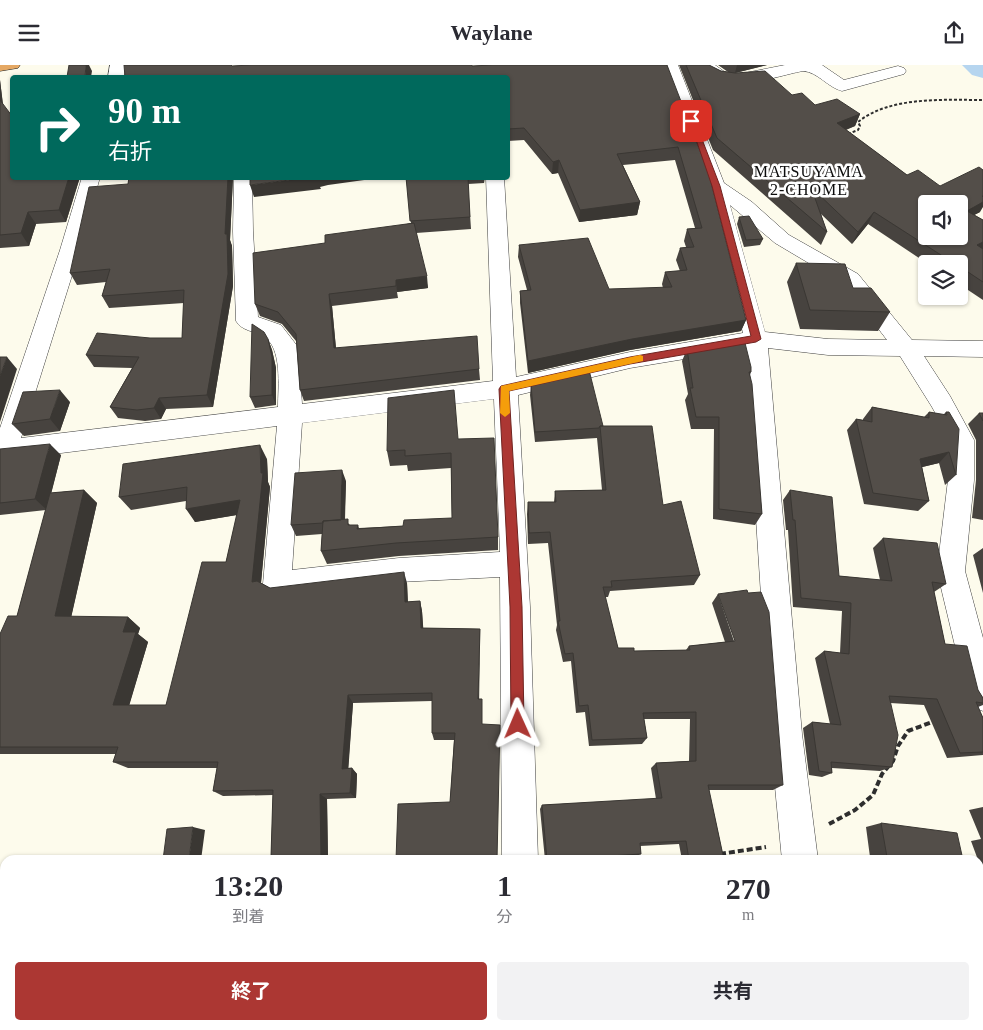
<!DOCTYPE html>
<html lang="ja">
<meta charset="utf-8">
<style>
:root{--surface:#fff;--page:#f2f2f3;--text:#2b2b33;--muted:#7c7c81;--accent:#ac3733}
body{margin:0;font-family:"Times New Roman","Noto Sans JP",serif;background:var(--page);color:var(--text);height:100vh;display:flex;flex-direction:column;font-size:19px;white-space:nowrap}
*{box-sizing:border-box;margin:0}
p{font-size:16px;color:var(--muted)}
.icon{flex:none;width:28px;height:28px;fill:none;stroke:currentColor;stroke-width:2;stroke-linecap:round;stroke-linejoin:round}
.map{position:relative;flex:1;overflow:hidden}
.side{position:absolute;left:0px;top:790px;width:984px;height:175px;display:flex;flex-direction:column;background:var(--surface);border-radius:15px 15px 0 0;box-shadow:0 1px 4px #0004}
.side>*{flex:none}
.hud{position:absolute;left:10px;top:10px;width:500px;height:105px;border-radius:5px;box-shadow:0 1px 4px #0004;background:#00695c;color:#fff;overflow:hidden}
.controls{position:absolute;left:918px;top:130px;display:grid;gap:10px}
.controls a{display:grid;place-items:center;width:50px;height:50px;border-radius:5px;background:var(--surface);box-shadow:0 1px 4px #0004;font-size:25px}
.pin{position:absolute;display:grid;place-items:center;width:42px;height:42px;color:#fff;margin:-21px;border-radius:10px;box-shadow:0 2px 8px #0006}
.me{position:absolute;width:55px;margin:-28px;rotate:359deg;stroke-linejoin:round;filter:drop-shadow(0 0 4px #0008)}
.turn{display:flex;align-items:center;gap:18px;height:105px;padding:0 15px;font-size:22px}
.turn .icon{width:65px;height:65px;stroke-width:2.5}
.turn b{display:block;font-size:35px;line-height:42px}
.eta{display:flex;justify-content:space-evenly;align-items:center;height:85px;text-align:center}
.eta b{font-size:30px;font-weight:700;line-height:35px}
.action{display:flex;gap:10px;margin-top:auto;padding:10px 15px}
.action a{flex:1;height:58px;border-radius:5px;background:var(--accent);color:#fff;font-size:20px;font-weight:700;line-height:58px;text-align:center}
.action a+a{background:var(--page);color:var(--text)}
header{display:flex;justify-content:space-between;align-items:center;height:65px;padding:0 15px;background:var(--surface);font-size:22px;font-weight:700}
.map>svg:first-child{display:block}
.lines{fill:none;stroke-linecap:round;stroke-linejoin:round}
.river{fill:#b6d5ef;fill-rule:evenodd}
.minor-casing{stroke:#3f3f3f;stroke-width:1}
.highway-casing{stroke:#1d1d1d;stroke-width:1}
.path-far1{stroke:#2e2e2e;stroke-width:2;stroke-dasharray:3 2;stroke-linecap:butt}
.path{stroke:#2e2e2e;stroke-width:4;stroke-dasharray:6 3;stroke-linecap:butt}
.minor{fill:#fff;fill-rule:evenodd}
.highway{fill:#e5a863;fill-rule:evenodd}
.wall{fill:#47433f}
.shaded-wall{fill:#3a3733}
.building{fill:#534e49;stroke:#3a3733;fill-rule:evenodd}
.route{fill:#ac3733;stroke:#702421}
.slow{fill:#f59e0b}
.labels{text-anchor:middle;stroke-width:5;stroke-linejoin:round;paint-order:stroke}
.far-neighbourhood-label{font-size:16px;letter-spacing:1px;fill:#0c0c0c;stroke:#fff}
</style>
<header><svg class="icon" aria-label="menu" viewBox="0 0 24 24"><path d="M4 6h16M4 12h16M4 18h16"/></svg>Waylane<svg class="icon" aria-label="share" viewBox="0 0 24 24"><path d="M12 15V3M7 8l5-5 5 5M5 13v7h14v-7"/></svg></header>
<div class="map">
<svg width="983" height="965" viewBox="0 0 983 965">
<rect width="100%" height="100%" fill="#fdfbec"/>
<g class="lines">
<!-- river -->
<path class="river" d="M962,0H983V13L972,10Z"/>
<!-- minor casing -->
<g class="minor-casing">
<path id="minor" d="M110,0H126L124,12H108Z
M662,0H678L724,118L752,137L789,170L858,209L912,275L983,276V292L924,291L950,331L974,375V415L965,506L983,573V646L972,642L967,631L937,506L948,415L950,375L932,342L900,291L828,290L768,283L802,669L818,795H782L770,669L745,284L630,303L518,330L530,542L538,795H502L500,512L399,517L277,532L267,528L263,519L277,361L5,395H0V363L60,185L82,112H100L80,185L21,373L278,342C278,322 283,282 263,271C254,266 242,266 236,256L233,166L234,112H252L253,166L258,252L281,260L298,282L302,339L493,316L486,112H504L516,312L630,287L743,268L707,121ZM730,140L775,178L844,219L887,275L828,274L765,267ZM494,334L500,487L399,493L292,505L302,358Z
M696,0H715L729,10H735L785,0H822L844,15L898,1L904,3L906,6L904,9L842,26C827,22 818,7 803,6C771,12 719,34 696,0Z
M501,960H541V965H501Z
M795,960H835L836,965H796Z"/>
</g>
<!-- highway casing -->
<g class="highway-casing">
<path id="highway" d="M0,0H20L18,3L0,6Z"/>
</g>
<!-- path-far1 -->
<path class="path-far1" d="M848,69L858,65L860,61L858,57C890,31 944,35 983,35"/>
<!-- path -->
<path class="path" d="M829,759L855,745L873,730L882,709L893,696L898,681L908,666L935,656
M720,789L766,782
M673,795L684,794"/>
<!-- minor -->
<use href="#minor" class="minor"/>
<!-- highway -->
<use href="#highway" class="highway"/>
</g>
<!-- wall -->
<path class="wall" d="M248,0H472V1L485,0H667L746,255L741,266L630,285L528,308L520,238V226L527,225L518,192L519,180L609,224L663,223L662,219L665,207L680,206L676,195L680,183L686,182L684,176L687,164L695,163L675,95L623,100L640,137L637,150L579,157L558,108L552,109L524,75L508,76V12L232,1Z
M679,0H709L721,6L728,7L718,0H767L735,8L792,30L815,40L860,49L855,61L846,65L907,110L980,147L974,150L983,155V235L959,219V199H928L868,159L852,179L821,149L827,167L821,180L713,85Z
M0,15L12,112H80L66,157L36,159L29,181L0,183Z
M129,112H233L230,175L232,181L233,221L213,342L166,344L161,354L145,356L118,353L110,342L132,303L94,302L86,290L150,273H182L184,238L109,243L102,231L106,217L77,220L70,208L128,119Z
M406,112H485L484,118L468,119L471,164L416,168L428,223L397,227L398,233L332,241L336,283L479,304L480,315L304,336L300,325L296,276L282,259L260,251L255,239L325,178L411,158Z
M739,152L763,174L760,180L744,182L737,159Z
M796,198L890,247L878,266L800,264L787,217Z
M268,274L272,285L276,303V340L255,343L250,332Z
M687,284L751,307L750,310L762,449L755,460L713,454L714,364H691L685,335L688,329L682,296Z
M531,320L603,361L663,440L700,510L694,520L610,526L608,532H605L618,583L634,586L686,585L689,581L725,577L712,538L718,529L783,720L773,725H709L724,795H682L679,779L640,781L641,789L636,791L579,795H545L540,744L542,740L656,734L651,703L656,698L689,696L690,654H644L647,673L642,679L589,681L585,647L576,648L571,596L563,597L556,565L557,560L548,478L528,479L527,449L528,437H554L555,426L602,425L597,373L535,377L530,330Z
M70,337L60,366L24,371L12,359Z
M872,342L924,352L929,347L943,350L946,347L956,410L945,420L939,398L922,402L929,436L918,446L864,439L847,365L856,354L863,355V354Z
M979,348H983V455L972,453L976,415V375L968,359Z
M458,374L498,472V485L399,491L327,499L321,486L322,469L296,471L291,460L346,416L345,455L350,460H358L359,463L403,461L452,453L451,403L408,406L407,400L390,401L387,386Z
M0,384L61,390L51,428L84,425L97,438L71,552H128L140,563L138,569L148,577L129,640H166L226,497L237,450L195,457L186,436L131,445L119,432L267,394L268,417L270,422L261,518L270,523L407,518L408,537L420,536L422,546L423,563L480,564V574L450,737L454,675H434L432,668V636L353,638L348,703H352L357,709L356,733L327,734L328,795H241L271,792L273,730L223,731L213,726L217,703H128L113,697L116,689H0V569L17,551L46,445L0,450Z
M790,425L839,511L880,515L873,483L883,473L946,519L934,527L945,579L978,625L983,633V640L978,642L983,653V690L947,693L924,640L890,638L892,702L880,706L832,703V708L822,712L809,710L803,663L812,657L830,659L815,593L824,586L840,588L842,546L793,542L788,465H786L783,435Z
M983,483V528L973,490Z
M983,742V810L979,798V795H978L971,776L981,774L969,745Z
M881,758L963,795H862L861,793L870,792L866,762Z
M704,960H820L753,962V965H705Z
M923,960H979L983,965H924Z"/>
<!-- shaded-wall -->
<path class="shaded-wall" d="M86,0H89L92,6L91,12H85Z
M737,0H767L735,8Z
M0,15L3,41L0,36Z
M860,49L855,61L831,70L837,58Z
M559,95L558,108L552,109L553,97Z
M69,112H80L66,157L59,145Z
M228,112H233L230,175L232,181L233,221L213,342L207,330L225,169Z
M313,112H386L328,120L320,122L321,124L254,132L250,120Z
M983,131V142L980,147L959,158L967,146Z
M640,137L637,150L579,157L580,145Z
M28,147L36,159L29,181L21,168Z
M874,147L868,159L852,179L858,167Z
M983,177V184L968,193L977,180Z
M427,211L428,223L397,227L396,215Z
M329,229L332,241L337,295L334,283Z
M746,255L741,266L630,285L528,308V296L632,274Z
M268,274L272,285L276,303V340L272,330Z
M7,292L17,304L0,357V311Z
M60,325L70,337L60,366L50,354Z
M159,333L166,344L161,354L154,343Z
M50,379L61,390L47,445L35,434Z
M260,380L267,394L268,417L270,422L260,528L252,517L261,408Z
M949,387L939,398L910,405L920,394Z
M342,405L346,416L344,467L340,457Z
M84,425L97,438L69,562L55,551Z
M240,435L248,448L195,457L186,444Z
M404,507L407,518L408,547L405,537Z
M420,536L422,546L424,573L421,563Z
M128,552L140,563L138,569L148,577L127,648L113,640L123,567Z
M480,564V574L479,642L478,634Z
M348,630L353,638L348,709L342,704Z
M352,703L357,709L356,733L350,728Z
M320,729L327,734L328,795H321Z
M193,762L205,765L201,795H189Z
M5,901V916H0V908Z
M110,960H124L123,965H108Z"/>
<!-- building -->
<path class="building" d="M69,0H86L85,12H67Z
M124,0H231L232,1L251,0H472V1L492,0H667L709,109L746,255L632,274L528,296L520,226L531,225L519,180L588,173L609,224L672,222L665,207L687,205L680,183L694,182L687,164L702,163L678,82L617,89L640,137L580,145L559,95L553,97L524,63L508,64V12H125Z
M686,0H709L721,6L735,8L765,6L792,30L802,28L815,40L837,34L860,49L837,58L907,110L918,105L940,121L979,102L983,105V131H982L983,132V137L967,146L983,155V177L977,180L983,184V217L959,201V199H955L874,147L858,167L811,122L827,167L717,73ZM926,139H959V171H926Z
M0,35L12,51V112H69L59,145L28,147L21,168L0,170Z
M129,112H228L225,169H227L228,209L207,330L159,333L154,343L137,345L110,342L139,292L86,290L97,268L150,273H182L184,225L102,231L110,204L70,208L89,122L128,119Z
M250,112H313L250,120Z
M406,112H468L470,152L410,156Z
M749,151L763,174L746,175L739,152Z
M414,158L427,211L396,215V221L329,229L334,283L477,271L479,304L300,325L296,269L278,247L255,239L253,188L325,178V170Z
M796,198L845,199L853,223H871L890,247L810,245Z
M252,259L264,267L268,274L272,292V330L250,332Z
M744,274L751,302V307H749L752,319L762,449L719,444V352H696L690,323H693L687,284Z
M0,292H7L0,311Z
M589,305L603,361H600L599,363L535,367L531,320Z
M60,325L50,354L12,359L23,327Z
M454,325L458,374L494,373L498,472L396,478L321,486L323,456L348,454V460H358L357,464L403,461L404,455L452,453L451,388L405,391V385L387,386L388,333Z
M872,342L929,353V347L947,350L946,347H949L959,364L956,410L949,387L920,394L929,436L873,428L856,354L872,357Z
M979,348H983V356Z
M600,361H652L663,440L681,436L700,510L611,516L612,522H603L618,583H634V586L690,585L689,581L735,576L718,529L747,525L748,528L761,527L769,547L783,720H708L724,795H689L686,776L640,778L641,789L547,795L542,740L662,733L656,698L696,696V647L643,648L647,673L592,675L588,640L579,641L573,588L565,589L558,556H560L550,467L529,468L528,437H556L555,426L606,425Z
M50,379L35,434L0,438V384Z
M260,380L261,408H263L252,517L257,516L270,523L404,507L405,537L420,536L421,563L480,564L478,634H482V659L500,660L497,795H396L398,739L450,737L455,668H432V628L348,630L342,704L352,703L350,728L320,729L321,795H241L271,792L273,725L213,726L218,697H113L118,682H0V569L8,551H17L50,428L84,425L55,551L128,552L123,567H136L113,640H166L202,497H226L240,435L186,444L187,422L119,432L123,399Z
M342,405L341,455L323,456V458L291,460L295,408Z
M790,425L832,432L839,511L892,516L883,473L937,478L946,519L932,517L945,579L967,581L978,625L983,633V638L976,637L983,653V687L960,688L937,634L889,631L898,670L892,702L831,697L832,708L819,706L812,657L841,660L824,586L849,589L851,538L801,533L795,455H793Z
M881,758L957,768L963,795H878L877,791L887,792Z
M193,762L189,795H163L167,764Z
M0,808H5V901L0,908Z
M979,877L983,899V965H944L942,960H979Z
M0,941H5V960H110L108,965H0Z
M713,960H820L821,962H808L806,965L753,962V965H713Z"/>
<!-- route -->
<path class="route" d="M689,54L695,56L720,121L761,274L756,277L630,299L509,326L522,542L524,659L522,663L518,665L513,663L511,659L510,542L499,324L501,321L630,292L751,271L712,121Z"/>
<!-- slow -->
<path class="slow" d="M640,290L643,291V296L509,326L510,348L505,352L500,348L501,321Z"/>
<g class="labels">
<!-- far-neighbourhood labels -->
<g class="far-neighbourhood-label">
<text x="809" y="112">MATSUYAMA<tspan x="809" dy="18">2-CHOME</tspan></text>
</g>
</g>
</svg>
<div class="controls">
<a><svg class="icon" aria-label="sound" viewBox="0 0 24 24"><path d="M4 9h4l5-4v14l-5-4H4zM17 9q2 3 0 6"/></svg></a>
<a><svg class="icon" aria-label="layers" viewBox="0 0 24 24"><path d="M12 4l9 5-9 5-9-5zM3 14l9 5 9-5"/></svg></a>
</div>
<div class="pin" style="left:691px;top:56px;background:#d93025"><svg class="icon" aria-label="arrive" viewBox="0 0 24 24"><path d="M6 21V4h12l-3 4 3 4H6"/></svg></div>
<svg class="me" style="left:518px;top:659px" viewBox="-20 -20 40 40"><path d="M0-17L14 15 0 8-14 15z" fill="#ac3733" stroke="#fff" stroke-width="4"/></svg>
<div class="hud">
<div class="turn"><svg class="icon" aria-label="right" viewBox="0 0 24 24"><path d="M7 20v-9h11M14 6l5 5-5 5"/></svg><div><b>90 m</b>右折</div></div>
</div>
<section class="side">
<div class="eta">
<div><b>13:20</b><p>到着</p></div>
<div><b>1</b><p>分</p></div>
<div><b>270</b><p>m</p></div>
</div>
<div class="action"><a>終了</a><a>共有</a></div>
</section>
</div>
